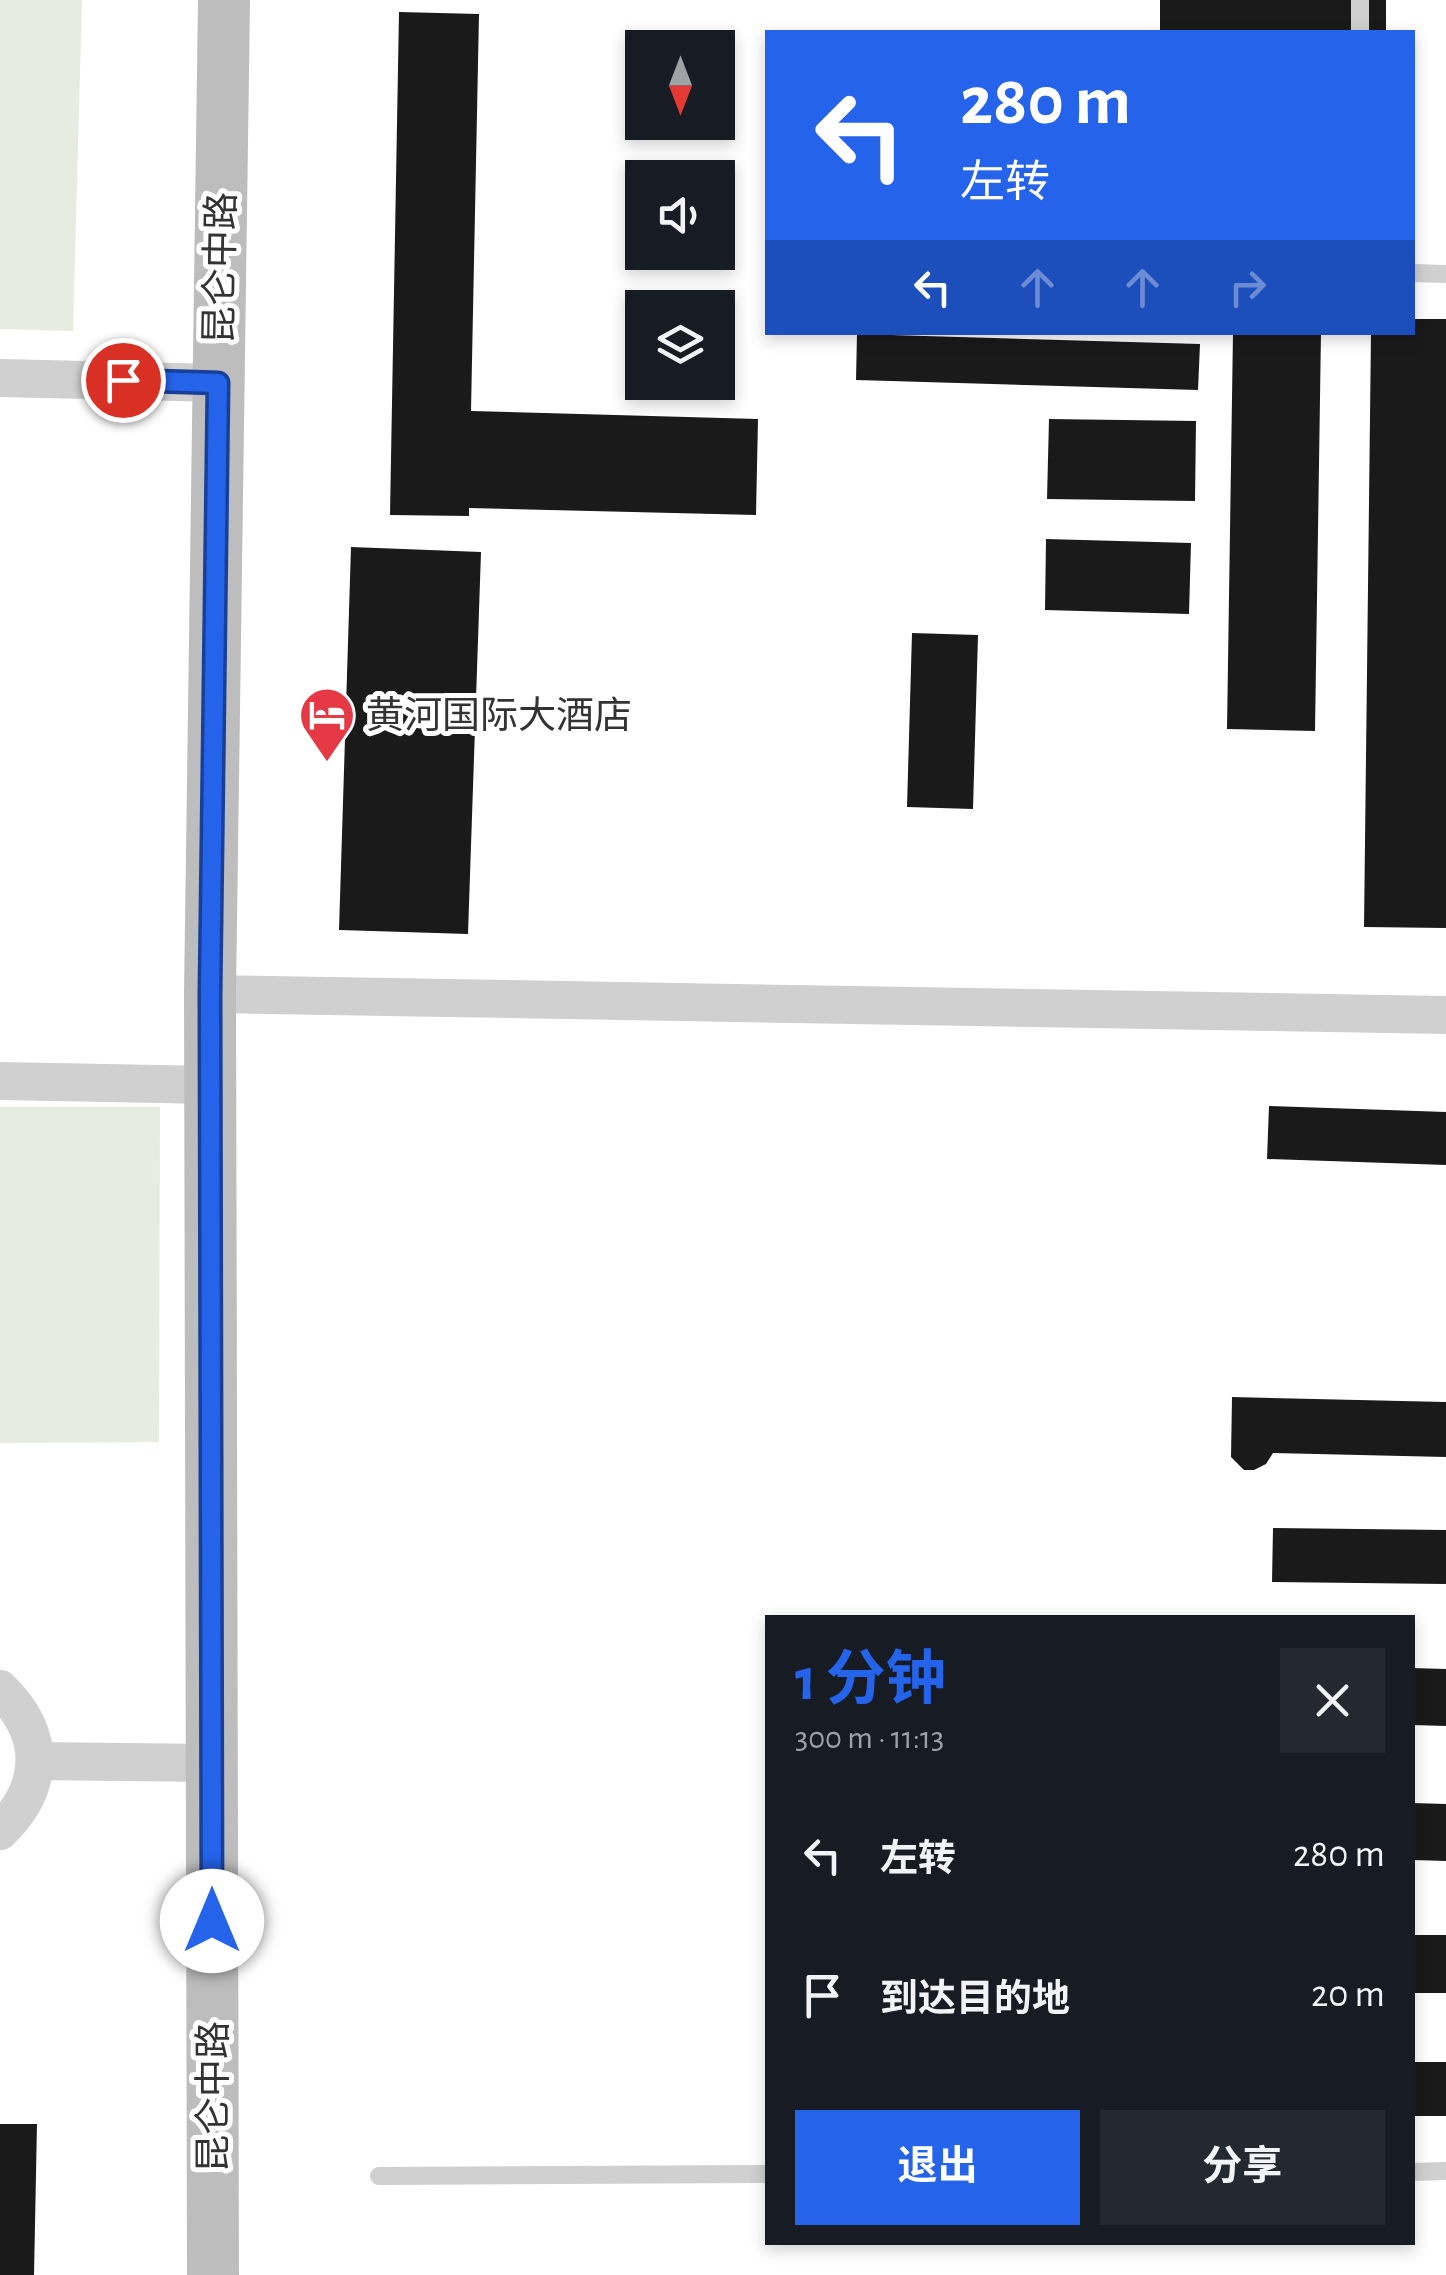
<!DOCTYPE html>
<html lang="zh">
<meta charset="utf-8">
<style>
:root{--surface:#171b24;--page:#242831;--text:#f1f3f6;--muted:#9ea1a6;--accent:#2563eb}
body{margin:0;font-family:"Alegreya Sans","Noto Sans SC",sans-serif;background:var(--page);color:var(--text);height:100vh;display:flex;flex-direction:column;font-size:38px;white-space:nowrap}
*{box-sizing:border-box;margin:0}
p{font-size:32px;color:var(--muted)}
.icon{flex:none;width:55px;height:55px;fill:none;stroke:currentColor;stroke-width:2;stroke-linecap:round;stroke-linejoin:round}
.map{position:relative;flex:1;overflow:hidden}
.panel{position:absolute;left:765px;top:1615px;width:650px;height:630px;display:flex;flex-direction:column;background:var(--surface);border-radius:0px;box-shadow:0 5px 15px #0003}
.panel>*{flex:none}
.banner{position:absolute;left:765px;top:30px;width:650px;height:305px;border-radius:0px;box-shadow:0 5px 15px #0003;background:#2563eb;color:#fff;overflow:hidden}
.needle{width:65px;rotate:180deg}
.tools{position:absolute;left:625px;top:30px;display:grid;gap:20px}
.tools a{display:grid;place-items:center;width:110px;height:110px;border-radius:0px;background:var(--surface);box-shadow:0 5px 15px #0003;font-size:50px}
.pin{position:absolute;display:grid;place-items:center;width:85px;height:85px;color:#fff;margin:-42px;border:5px solid #fff;border-radius:50%;box-shadow:0 2px 10px #0007}
.me{position:absolute;width:110px;margin:-55px;rotate:0deg;stroke-linejoin:round;filter:drop-shadow(0 0 8px #0008)}
.turn{display:flex;align-items:center;gap:35px;height:210px;padding:0 30px;font-size:45px}
.turn .icon{width:130px;height:130px;stroke-width:2.5}
.turn b{display:block;font-size:70px;line-height:85px}
.lanes{display:flex;align-items:center;height:95px;padding:0 30px;background:#0003;justify-content:center;gap:50px;direction:ltr}
.lanes .off{opacity:.35}
.round{display:grid;place-items:center;flex:none;width:105px;height:105px;border-radius:0px;background:var(--page)}
.head{display:flex;align-items:center;justify-content:space-between;height:170px;padding:0 30px}
h1{font-size:60px;font-weight:700;line-height:75px;color:var(--accent)}
.primary-button{display:flex;gap:20px;margin-top:auto;padding:20px 30px}
.primary-button a{flex:1;height:115px;border-radius:0px;background:var(--accent);color:#fff;font-size:40px;font-weight:700;line-height:115px;text-align:center}
.primary-button a+a{background:var(--page);color:var(--text)}
ul{padding:0;list-style:none}
li{display:flex;align-items:center;gap:30px;height:140px;padding:0 30px}
li div{flex:1}
li b{display:block;font-size:38px}
li em{font-style:normal}
.map>svg:first-child{display:block}
.green{fill:#e6ecdf}
.building{fill:#1a1a1a}
.lines{fill:none;stroke-linecap:round;stroke-linejoin:round}
.service{stroke:#d0d0d0;stroke-width:18}
.minor{stroke:#d0d0d0;stroke-width:38}
.secondary{stroke:#bdbdbd;stroke-width:52}
.route-casing{stroke:#184099;stroke-width:25}
.route{stroke:#2563eb;stroke-width:18}
.labels{text-anchor:middle;stroke-width:10;stroke-linejoin:round;paint-order:stroke}
.street-label{font-size:38px;fill:#333;stroke:#fff}
.poi-label{font-size:38px;fill:#333;stroke:#fff;text-anchor:start}
</style>
<div class="map">
<svg width="1446" height="2275" viewBox="0 0 1446 2275">
<rect width="100%" height="100%" fill="#fff"/>
<!-- green -->
<path class="green" d="M0,0H82L73,331L0,329Z
M0,1107H160L159,1442L0,1443Z"/>
<!-- building -->
<path class="building" d="M1160,0H1386V32H1160Z
M399,12L479,14L471,411L758,419L756,515L469,508V516L390,515Z
M1412,319H1446V928L1364,927L1371,332H1412Z
M1233,332H1321L1315,731L1227,729Z
M857,334L1200,344L1198,390L856,380Z
M1049,419L1196,421L1195,501L1047,499Z
M1046,539L1191,543L1189,614L1045,610Z
M351,547L481,552L468,934L339,930Z
M912,633L978,635L973,809L907,807Z
M1269,1106L1446,1112V1165L1267,1159Z
M1232,1397L1446,1402V1457L1273,1453L1266,1464L1254,1470H1244L1231,1457Z
M1273,1528L1446,1530V1584L1272,1582Z
M1412,1668L1446,1669V1726L1412,1725Z
M1412,1803L1446,1804V1861L1412,1860Z
M1412,1935H1446V1993H1412Z
M1412,2062H1446V2116H1412Z
M0,2124H37L34,2275H0Z"/>
<g class="lines">
<!-- service -->
<path class="service" d="M1360,32V0
M1412,273L1446,274
M1412,2172L1446,2171
M379,2176L768,2174"/>
<!-- minor -->
<path class="minor" d="M0,378L218,383
M210,994L1446,1015
M0,1081L211,1085
M0,1689C46,1734 46,1786 0,1831
M35,1761L212,1763"/>
<!-- secondary -->
<path class="secondary" d="M213,2275L210,994L224,0"/>
</g>
<g class="lines">
<!-- route casing -->
<g class="route-casing">
<path id="route" d="M123,380L218,383L210,994L212,1921"/>
</g>
<!-- route -->
<use href="#route" class="route"/>
</g>
<!-- icons -->
<defs>
<g id="hotel-pin" transform="scale(2.875)"><path d="M0 17L-7.5 6A9.5 9.5 0 1 1 7.5 6Z" fill="#e63946" stroke="#fff"/><path d="M-6-4.5h1.5V1H6V5H4.5V3h-9V5H-6ZM-4 0a1.8 1.8 0 1 1 3.6 0ZM.5 0V-2.5h3Q6-2.5 6 0Z" fill="#fff"/></g>
</defs>
<g fill-rule="evenodd">
<use href="#hotel-pin" x="327" y="715"/>
</g>
<g class="labels">
<!-- street labels -->
<g class="street-label">
<text transform="translate(220 268) rotate(-89)" y="13">昆仑中路</text>
<text transform="translate(213 2097) rotate(-90)" y="13">昆仑中路</text>
</g>
<!-- poi labels -->
<g class="poi-label">
<text x="366" y="728">黄河国际大酒店</text>
</g>
</g>
</svg>
<div class="tools">
<a><svg class="needle" viewBox="-14 -14 28 28"><path d="M0-13l5 13h-10z" fill="#e53935"/><path d="M0 13l5-13h-10z" fill="#9ea1a6"/></svg></a>
<a><svg class="icon" aria-label="sound" viewBox="0 0 24 24"><path d="M4 9h4l5-4v14l-5-4H4zM17 9q2 3 0 6"/></svg></a>
<a><svg class="icon" aria-label="layers" viewBox="0 0 24 24"><path d="M12 4l9 5-9 5-9-5zM3 14l9 5 9-5"/></svg></a>
</div>
<div class="pin" style="left:123px;top:380px;background:#d93025"><svg class="icon" aria-label="arrive" viewBox="0 0 24 24"><path d="M6 21V4h12l-3 4 3 4H6"/></svg></div>
<svg class="me" style="left:212px;top:1921px" viewBox="-20 -20 40 40"><circle r="19" fill="#fff"/><path d="M0-13L10 11 0 6-10 11z" fill="#2563eb"/></svg>
<div class="banner">
<div class="turn"><svg class="icon" aria-label="left" viewBox="0 0 24 24"><path d="M17 20v-9H6M10 6l-5 5 5 5"/></svg><div><b>280 m</b>左转</div></div>
<div class="lanes"><svg class="icon" aria-label="left" viewBox="0 0 24 24"><path d="M17 20v-9H6M10 6l-5 5 5 5"/></svg><svg class="icon off" aria-label="ahead" viewBox="0 0 24 24"><path d="M12 20V5M6 11l6-6 6 6"/></svg><svg class="icon off" aria-label="ahead" viewBox="0 0 24 24"><path d="M12 20V5M6 11l6-6 6 6"/></svg><svg class="icon off" aria-label="right" viewBox="0 0 24 24"><path d="M7 20v-9h11M14 6l5 5-5 5"/></svg></div>
</div>
<section class="panel">
<div class="head"><div><h1>1 分钟</h1><p>300 m · 11:13</p></div><a class="round"><svg class="icon" aria-label="close" viewBox="0 0 24 24"><path d="M6 6l12 12M18 6L6 18"/></svg></a></div>
<ul>
<li><svg class="icon" aria-label="left" viewBox="0 0 24 24"><path d="M17 20v-9H6M10 6l-5 5 5 5"/></svg><div><b>左转</b></div><em>280 m</em></li>
<li><svg class="icon" aria-label="arrive" viewBox="0 0 24 24"><path d="M6 21V4h12l-3 4 3 4H6"/></svg><div><b>到达目的地</b></div><em>20 m</em></li>
</ul>
<div class="primary-button"><a>退出</a><a>分享</a></div>
</section>
</div>
